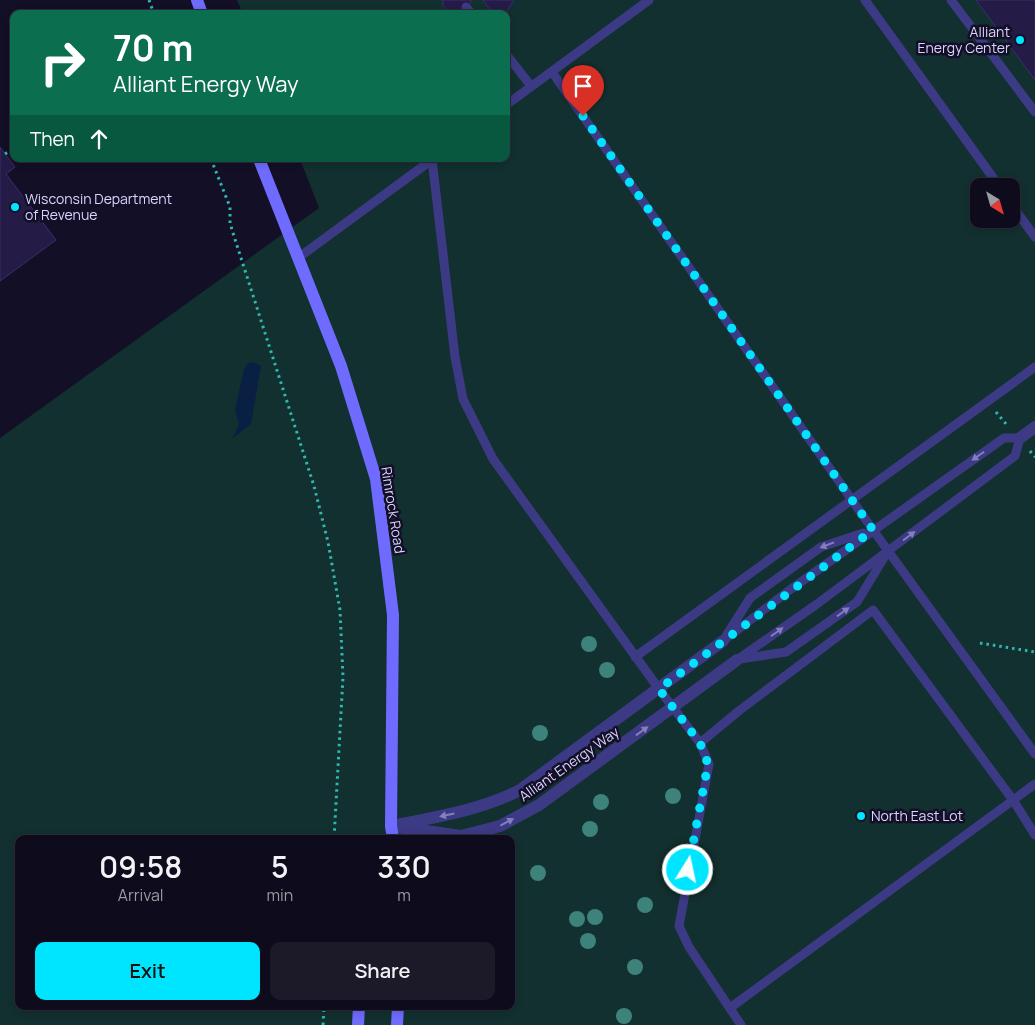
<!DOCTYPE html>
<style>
:root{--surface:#0e0b1c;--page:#1c1929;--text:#f1f3f6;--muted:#9b9ba3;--line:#2e2b3b;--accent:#00e5ff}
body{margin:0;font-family:Manrope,sans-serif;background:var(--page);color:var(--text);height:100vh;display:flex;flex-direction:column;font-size:19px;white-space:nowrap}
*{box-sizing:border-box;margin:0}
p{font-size:16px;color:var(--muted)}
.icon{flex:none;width:28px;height:28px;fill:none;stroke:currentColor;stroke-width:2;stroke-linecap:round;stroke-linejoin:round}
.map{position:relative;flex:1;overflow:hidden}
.sheet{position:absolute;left:15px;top:835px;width:500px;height:175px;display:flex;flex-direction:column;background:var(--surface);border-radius:10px;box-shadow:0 2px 8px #0003,0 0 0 1px var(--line)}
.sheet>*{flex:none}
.hud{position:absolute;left:10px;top:10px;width:500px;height:152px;border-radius:10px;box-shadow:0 2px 8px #0003,0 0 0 1px var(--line);background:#0b6e4f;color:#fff;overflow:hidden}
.needle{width:32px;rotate:143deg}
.controls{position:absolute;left:970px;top:178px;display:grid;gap:10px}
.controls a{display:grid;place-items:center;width:50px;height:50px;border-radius:10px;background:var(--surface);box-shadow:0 2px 8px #0003,0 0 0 1px var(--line);font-size:25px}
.pin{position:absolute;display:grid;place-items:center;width:42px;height:42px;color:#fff;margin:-51px -21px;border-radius:50% 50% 50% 0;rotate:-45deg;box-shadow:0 0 5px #0007}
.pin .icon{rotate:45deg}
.me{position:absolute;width:55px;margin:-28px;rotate:10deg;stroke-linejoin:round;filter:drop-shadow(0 0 4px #0008)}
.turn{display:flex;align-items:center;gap:18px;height:105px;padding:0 20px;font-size:22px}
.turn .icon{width:65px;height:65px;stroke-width:2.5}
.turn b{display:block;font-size:35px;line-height:42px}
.then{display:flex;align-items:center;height:48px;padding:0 20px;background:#0003;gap:10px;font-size:19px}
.eta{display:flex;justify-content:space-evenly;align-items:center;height:85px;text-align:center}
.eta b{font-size:30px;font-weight:600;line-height:35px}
.button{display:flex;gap:10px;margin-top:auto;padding:10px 20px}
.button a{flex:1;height:58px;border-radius:10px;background:var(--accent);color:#111;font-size:20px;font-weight:600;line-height:58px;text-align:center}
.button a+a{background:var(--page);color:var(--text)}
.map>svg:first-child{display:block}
.green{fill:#12302f;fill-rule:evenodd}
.water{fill:#0a1f44}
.building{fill:#241b47;stroke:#3b2d73}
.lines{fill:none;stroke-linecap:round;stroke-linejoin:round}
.path{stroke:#2fb8b0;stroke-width:3;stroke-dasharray:2.5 4;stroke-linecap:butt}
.lane{stroke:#3d3a85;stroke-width:9}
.street{stroke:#3d3a85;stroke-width:12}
.secondary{stroke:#6f6bff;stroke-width:12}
.tree{fill:#3d827b}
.oneway{fill:#837fbc}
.route{stroke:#00e5ff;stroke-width:9;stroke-dasharray:0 16.2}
.poi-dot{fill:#00e5ff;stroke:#130f26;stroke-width:2}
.labels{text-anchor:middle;stroke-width:5;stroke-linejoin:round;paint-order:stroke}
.poi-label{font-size:14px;fill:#d9d4ff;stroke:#130f26;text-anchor:start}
.street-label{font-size:14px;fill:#d9d4ff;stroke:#130f26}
</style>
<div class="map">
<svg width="1035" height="1025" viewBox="0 0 1035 1025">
<rect width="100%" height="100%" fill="#130f26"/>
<!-- green -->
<path class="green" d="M237,0H1035V1025H0V438L319,208L300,159H506V14H243ZM979,186H1011V219H979ZM19,839H511V1006H19Z"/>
<!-- water -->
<path class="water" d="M253,362L261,366L251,424L233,438L239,424L235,410L244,369L248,363Z"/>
<!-- building -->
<path class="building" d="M442,0H472L461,14H450L442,4L444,3Z
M483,0H514L505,14H493Z
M976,0H1035V80Z
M0,147L15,167L6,174L56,240L0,281Z"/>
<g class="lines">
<!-- path -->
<path class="path" d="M149,0L154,14
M5,154L14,148
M211,159L230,207V223L233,233L314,486L328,542L340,610L343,677L334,839
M996,412L1006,424
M1030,451L1035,457
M980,643L1035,652
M323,1025L324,1006"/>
<!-- lane -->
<path class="lane" d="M865,0L999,186
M951,0L1035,112
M466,7L472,14
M506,54L531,86
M552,72L873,530L1035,754
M506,105L649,0
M432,159L455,357L463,399L493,459L659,689L700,743L709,764L679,926L689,947L741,1025
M1011,204L1035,237
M298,258L433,159
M726,636L750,598L821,547L863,533
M723,641L791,589L1004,438H1020L1015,456L817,604L737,660
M635,657L1035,367
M740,659L786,652L857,602L885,556
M700,743L740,710L873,610L1013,800L1035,835
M730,1008L1035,784"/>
<!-- street -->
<path class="street" d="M1020,438L1035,427
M401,824C442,816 483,809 520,790L723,641
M391,826L461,836L500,826L539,805L737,660"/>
<!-- secondary -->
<path class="secondary" d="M197,0L202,14
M259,159L341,366L376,479L393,615L391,826L393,839
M358,1025L359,1006
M397,1025L398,1006"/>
</g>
<!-- trees -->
<g class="tree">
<circle cx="589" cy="644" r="8"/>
<circle cx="607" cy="670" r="8"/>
<circle cx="540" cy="733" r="8"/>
<circle cx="673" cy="796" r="8"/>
<circle cx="601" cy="802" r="8"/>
<circle cx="590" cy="829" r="8"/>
<circle cx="538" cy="873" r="8"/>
<circle cx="645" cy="905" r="8"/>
<circle cx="595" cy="917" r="8"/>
<circle cx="577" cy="919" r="8"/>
<circle cx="588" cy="941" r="8"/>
<circle cx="635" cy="967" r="8"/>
<circle cx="624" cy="1016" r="8"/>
</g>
<!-- one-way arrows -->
<defs><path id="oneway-solid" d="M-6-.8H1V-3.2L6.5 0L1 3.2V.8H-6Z" transform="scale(1.25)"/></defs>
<g class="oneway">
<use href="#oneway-solid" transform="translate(978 456) rotate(145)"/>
<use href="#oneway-solid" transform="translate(909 536) rotate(-37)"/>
<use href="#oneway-solid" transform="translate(827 545) rotate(159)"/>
<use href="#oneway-solid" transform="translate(843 612) rotate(-36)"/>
<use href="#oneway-solid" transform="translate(777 632) rotate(-35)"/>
<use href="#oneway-solid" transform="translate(642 731) rotate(-36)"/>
<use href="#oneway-solid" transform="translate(447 815) rotate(168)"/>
<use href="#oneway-solid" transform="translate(507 822) rotate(-28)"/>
</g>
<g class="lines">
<!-- route -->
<path class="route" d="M583,116L873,530L659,689L700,743L708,764L688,870"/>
</g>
<!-- markers -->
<g class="poi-dot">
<circle cx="1020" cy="40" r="5"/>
<circle cx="15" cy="207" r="5"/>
<circle cx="861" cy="816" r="5"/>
</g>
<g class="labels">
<!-- poi labels -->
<g class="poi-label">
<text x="1010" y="37" text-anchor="end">Alliant<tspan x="1010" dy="16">Energy Center</tspan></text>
<text x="25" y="204">Wisconsin Department<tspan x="25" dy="16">of Revenue</tspan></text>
<text x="871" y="821">North East Lot</text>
</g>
<!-- street labels -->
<g class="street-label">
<text transform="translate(393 510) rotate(81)" y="5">Rimrock Road</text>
<text transform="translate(569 764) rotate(-35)" y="5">Alliant Energy Way</text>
</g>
</g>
</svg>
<div class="controls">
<a><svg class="needle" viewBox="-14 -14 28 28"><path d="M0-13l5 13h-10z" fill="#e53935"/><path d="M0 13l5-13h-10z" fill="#9b9ba3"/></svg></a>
</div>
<div class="pin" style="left:583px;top:116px;background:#d93025"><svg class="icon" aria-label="arrive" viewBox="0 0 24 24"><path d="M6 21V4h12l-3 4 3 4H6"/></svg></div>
<svg class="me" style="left:688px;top:870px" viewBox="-20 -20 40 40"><circle r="17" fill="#00e5ff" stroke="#fff" stroke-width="3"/><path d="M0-11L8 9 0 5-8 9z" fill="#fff"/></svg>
<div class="hud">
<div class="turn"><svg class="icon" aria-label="right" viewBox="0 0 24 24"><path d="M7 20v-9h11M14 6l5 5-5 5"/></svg><div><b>70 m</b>Alliant Energy Way</div></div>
<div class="then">Then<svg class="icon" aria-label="ahead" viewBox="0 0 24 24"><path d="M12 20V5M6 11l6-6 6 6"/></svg></div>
</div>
<section class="sheet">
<div class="eta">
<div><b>09:58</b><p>Arrival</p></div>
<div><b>5</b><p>min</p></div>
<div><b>330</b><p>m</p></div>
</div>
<div class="button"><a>Exit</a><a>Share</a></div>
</section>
</div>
